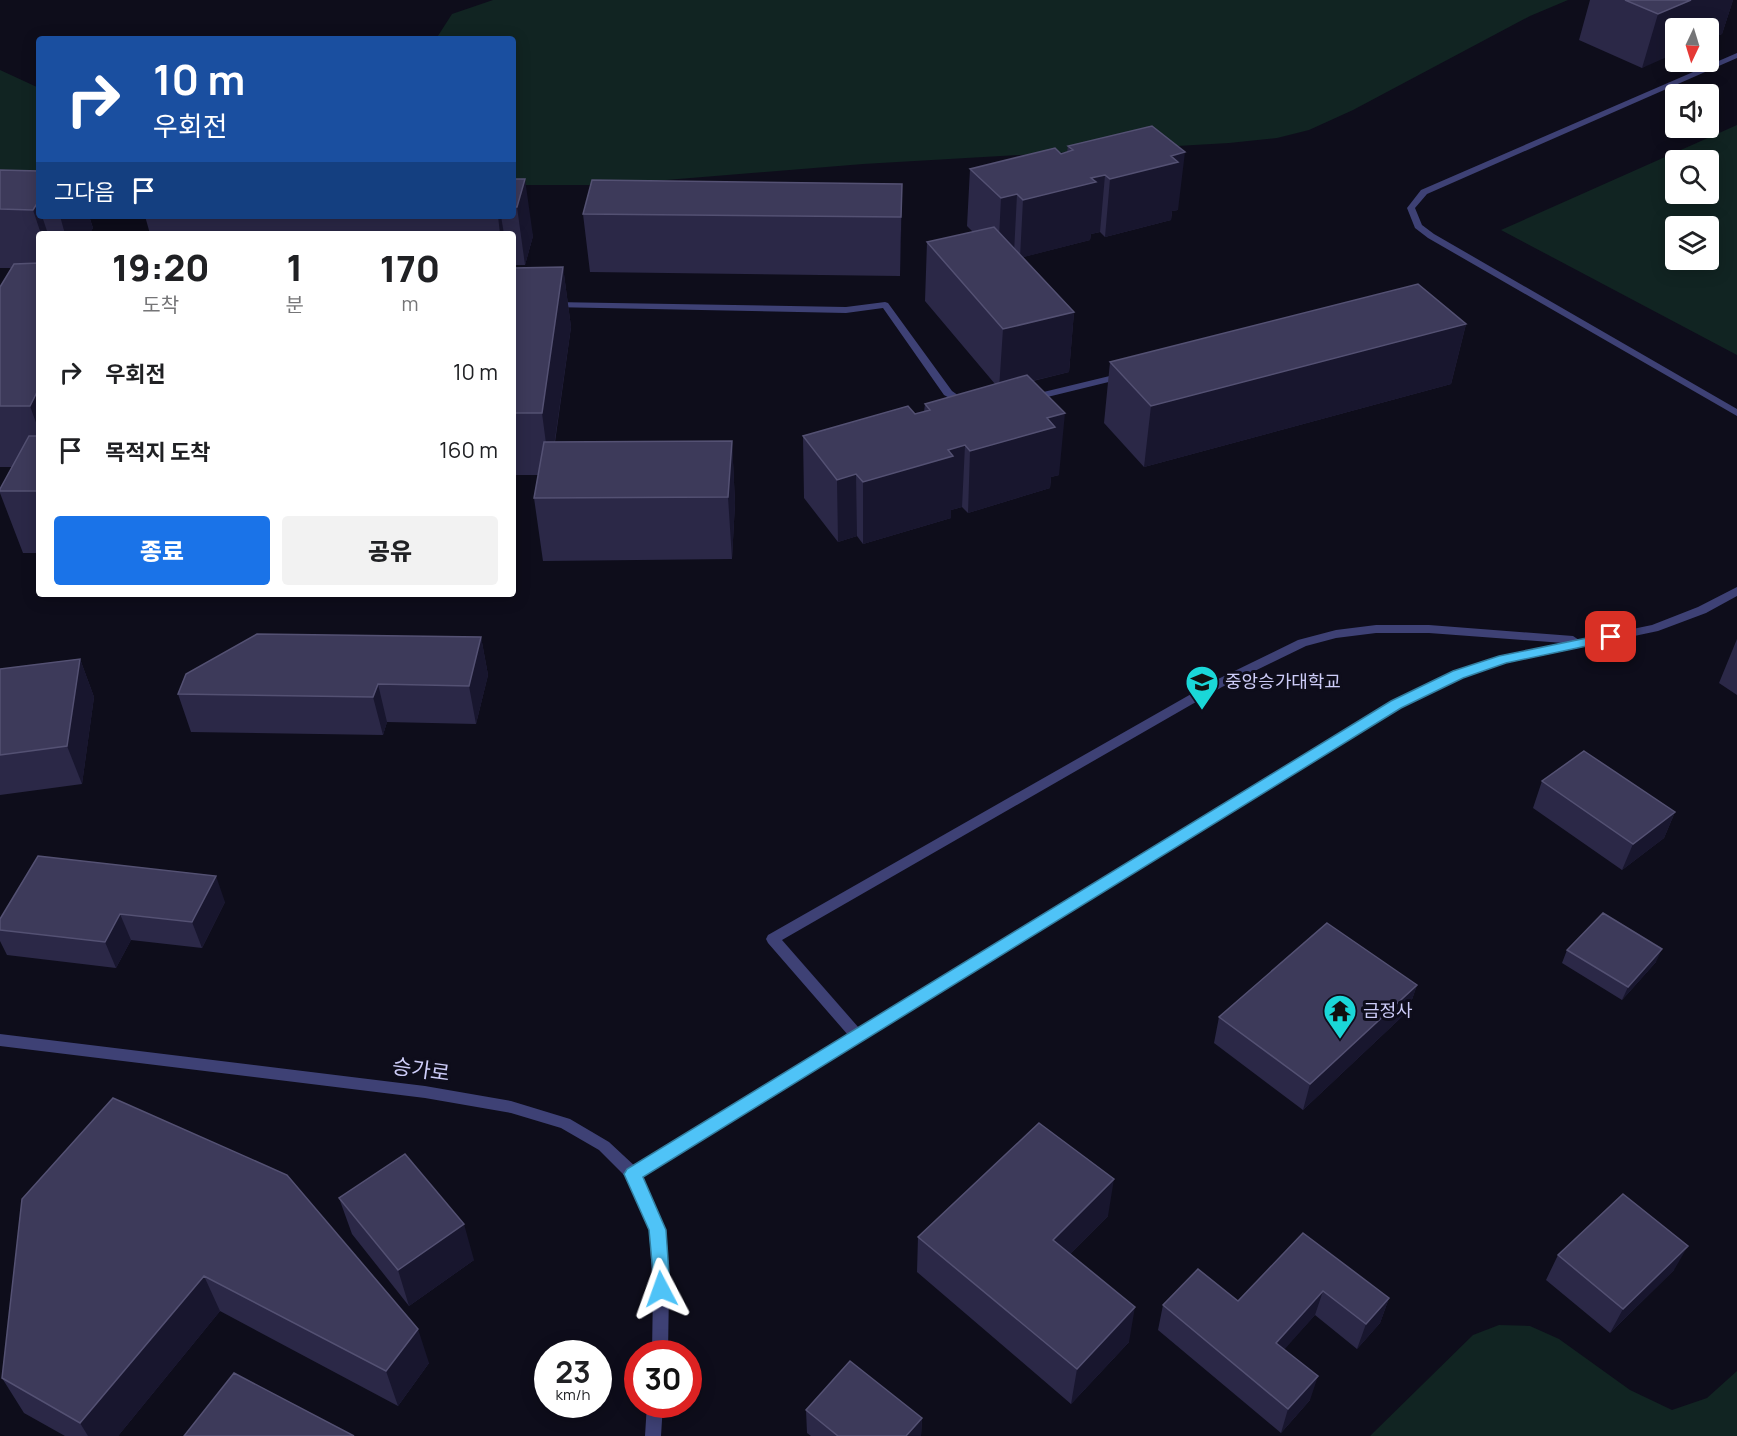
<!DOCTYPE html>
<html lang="ko">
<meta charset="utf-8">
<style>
:root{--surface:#fff;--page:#f2f2f2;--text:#202124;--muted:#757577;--accent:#1a73e8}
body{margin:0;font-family:Manrope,"Noto Sans KR",sans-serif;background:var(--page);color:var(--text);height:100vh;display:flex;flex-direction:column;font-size:22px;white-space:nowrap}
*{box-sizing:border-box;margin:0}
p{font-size:20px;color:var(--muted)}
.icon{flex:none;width:33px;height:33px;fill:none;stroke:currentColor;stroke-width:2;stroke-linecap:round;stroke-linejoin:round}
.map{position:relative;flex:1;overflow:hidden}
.drawer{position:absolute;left:36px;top:231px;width:480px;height:366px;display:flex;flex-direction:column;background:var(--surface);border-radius:6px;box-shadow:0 3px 15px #0003}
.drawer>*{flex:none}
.top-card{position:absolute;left:36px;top:36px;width:480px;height:183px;border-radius:6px;box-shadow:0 3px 15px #0003;background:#1a4fa0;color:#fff;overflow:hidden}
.needle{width:39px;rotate:184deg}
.tools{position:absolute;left:1665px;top:18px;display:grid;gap:12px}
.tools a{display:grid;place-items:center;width:54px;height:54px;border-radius:6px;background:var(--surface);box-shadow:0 3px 15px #0003;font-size:30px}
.speed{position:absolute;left:534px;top:1340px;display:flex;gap:12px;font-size:30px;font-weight:700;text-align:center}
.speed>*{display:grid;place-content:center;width:78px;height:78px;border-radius:50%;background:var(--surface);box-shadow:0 3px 15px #0003;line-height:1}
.speed small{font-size:15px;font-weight:400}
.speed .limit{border:9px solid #d22;background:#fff;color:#111}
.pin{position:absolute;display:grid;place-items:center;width:51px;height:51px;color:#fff;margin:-26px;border-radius:12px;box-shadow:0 3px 9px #0006}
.me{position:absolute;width:66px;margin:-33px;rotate:356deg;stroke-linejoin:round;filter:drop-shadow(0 0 4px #0008)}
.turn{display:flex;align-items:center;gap:21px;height:126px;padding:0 18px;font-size:27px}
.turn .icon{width:78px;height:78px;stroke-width:2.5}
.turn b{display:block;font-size:42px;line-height:51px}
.then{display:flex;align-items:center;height:57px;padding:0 18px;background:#0003;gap:12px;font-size:22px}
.eta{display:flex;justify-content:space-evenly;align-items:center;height:102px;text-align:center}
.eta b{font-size:36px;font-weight:800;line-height:42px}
.cta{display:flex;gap:12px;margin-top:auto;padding:12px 18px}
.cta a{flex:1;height:69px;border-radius:6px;background:var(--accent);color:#fff;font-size:24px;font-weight:800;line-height:69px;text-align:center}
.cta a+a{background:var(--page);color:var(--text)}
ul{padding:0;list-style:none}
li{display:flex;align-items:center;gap:18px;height:78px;padding:0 18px}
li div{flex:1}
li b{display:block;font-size:22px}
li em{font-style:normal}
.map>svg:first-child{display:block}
.green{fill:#112422;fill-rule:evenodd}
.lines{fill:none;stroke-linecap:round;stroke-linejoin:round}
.lane{fill:#3e4175;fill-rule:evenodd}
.street{fill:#3e4175;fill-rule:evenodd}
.wall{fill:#2b2847}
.shaded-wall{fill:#18162e}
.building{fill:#3d3a5a;stroke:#545173;stroke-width:1.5}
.route{fill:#4fc3f7;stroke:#337fa1;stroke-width:1.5}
.labels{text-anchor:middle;stroke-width:6;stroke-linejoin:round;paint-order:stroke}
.poi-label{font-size:18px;fill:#cecdf9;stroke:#0e0d1b;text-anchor:start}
.near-street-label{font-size:21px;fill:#cecdf9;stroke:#0e0d1b}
</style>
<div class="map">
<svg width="1737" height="1436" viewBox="0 0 1737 1436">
<rect width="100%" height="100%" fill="#0e0d1b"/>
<!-- green -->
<path class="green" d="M493,0H1568L1530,16L1353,110L1309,130L1277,138L1229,143L863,164L605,185H513V39H436L452,14Z
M0,70L39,88V173L0,172Z
M1737,125V355L1501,230ZM1676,160H1708V194H1676ZM1676,226H1708V260H1676Z
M1499,1325L1530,1326L1559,1339L1630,1390L1672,1410L1707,1398L1737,1371V1436H1370L1473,1335Z"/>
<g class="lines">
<!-- lane -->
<path class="lane" d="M1737,53V58L1427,194L1415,208L1422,225L1434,234L1737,409V416L1428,238L1415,228L1407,208L1421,190Z
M553,302L846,307L885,302L888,303L952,391L969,403L964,406L944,395L883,308L846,313L550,307L548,305Z
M1122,373L1125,374V378L1031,401L1026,398L1027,396Z
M1737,587V596L1706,613L1658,631L1506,663L1462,677L1400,708L638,1179L633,1180L628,1179L626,1174L628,1169L848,1035L768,943L766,939L768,935L1214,681L1298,640L1336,630L1376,625H1429L1573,636L1579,640L1652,625L1698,607ZM1376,633H1429L1563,643L1504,655L1454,671L1392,702L859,1028L782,940L1222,687L1306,646L1336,638Z"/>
<!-- street -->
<path class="street" d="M0,1034L425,1086L511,1101L570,1119L609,1142L638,1169L665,1230L669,1289L668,1353H652L653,1289L649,1230L627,1178L599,1150L561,1128L511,1113L425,1098L0,1046Z
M647,1404H663L661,1436H645Z"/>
</g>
<!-- wall -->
<path class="wall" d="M1590,0H1733L1722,34L1708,39V28L1642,68L1579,40Z
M1068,146L1178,210L1172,211L1171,220L1105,237L1100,232L1091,234L1090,240L1023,257L1074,312L1069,372L1033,381L1059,475L1051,477L1050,488L968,513L962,507L951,510V518L863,544L857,536L838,542L804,498L803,436L915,414L924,412L925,404L995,384L925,301L927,242L973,232L967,226L970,169L1061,154L1067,152Z
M0,170L39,171V216H89L93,228L89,234H39V553H23L0,493V489L12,467H0V287L11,268H0Z
M513,179L533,236L525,265H513V234H150L145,216H513Z
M902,184L900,276L590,272L583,214Z
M563,267L571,327L555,442L732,441L735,503L732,559L543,561L534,498L538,475H513V268Z
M1466,324L1451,384L1144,467L1104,423L1110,362Z
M481,637L488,675L476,724L387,722L383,735L191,732L178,694Z
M1737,639V695L1719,683Z
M80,659L94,697L82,784L0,795V669Z
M1542,781L1675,812L1664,838L1622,870L1533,808Z
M225,902L202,948L131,940L116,968L7,955L0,941V919Z
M1567,950L1656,962L1622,1000L1562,963Z
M1417,985L1408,1011L1303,1110L1214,1043L1219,1017Z
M339,1198L474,1260L409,1306L352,1234Z
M22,1199L429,1363L398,1406L220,1311L118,1436H65L24,1413L2,1378Z
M1108,1216L1070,1254L1129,1342L1071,1404L917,1272L918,1237Z
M1303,1233L1389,1298L1380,1323L1357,1349L1315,1315L1284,1349L1310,1400L1281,1433L1158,1330L1163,1305L1238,1301Z
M1558,1255L1674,1270L1610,1333L1546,1280Z
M806,1410L922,1418L921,1436H811L807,1433Z"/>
<!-- shaded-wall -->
<path class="shaded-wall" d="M1691,0H1733L1722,34L1708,39V28H1676V53L1642,68L1658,14Z
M1185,152L1178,210L1172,211L1171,220L1105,237L1110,179L1171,156Z
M1105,175L1100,232L1091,234L1090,240L1020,258L1023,200L1091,178Z
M525,179L533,236L525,265L517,207Z
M902,184L901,242L900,276Z
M1017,194L1014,253L998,257L1001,198Z
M38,202L39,206V216H42L48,234H41L33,210Z
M60,216H89L93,228L89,234H65Z
M498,216H501L504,234H500Z
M563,267L571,327L550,474L542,413Z
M1074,312L1069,372L999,389L1003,329Z
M1466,324L1451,384L1144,467L1151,406Z
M39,388V431L30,406Z
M1065,413L1059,475L1051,477L1050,488L968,513L970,451L1047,418Z
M732,441L735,503L732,559L728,497Z
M965,445L962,507L951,510V518L863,544V482L948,450Z
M856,474L857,536L838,542L837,480Z
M481,637L488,675L476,724L469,686Z
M80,659L94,697L82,784L67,746Z
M378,684L387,722L383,735L373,697Z
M1675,812L1664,838L1622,870L1633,844Z
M216,876L225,902L202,948L192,922Z
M120,914L131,940L116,968L105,942Z
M1662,949L1656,962L1622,1000L1628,987Z
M1417,985L1408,1011L1303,1110L1310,1084Z
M1114,1179L1108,1216L1048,1276L1053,1240Z
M464,1224L474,1260L409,1306L398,1270Z
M1688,1246L1674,1270L1610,1333L1623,1309Z
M204,1276L220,1311L118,1436H88L80,1423Z
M1323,1291L1315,1315L1269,1367L1276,1343Z
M1389,1298L1380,1323L1357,1349L1366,1324Z
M1135,1307L1129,1342L1071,1404L1077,1369Z
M418,1329L429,1363L398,1406L386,1371Z
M1318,1376L1310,1400L1281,1433L1288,1409Z
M922,1418L921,1436H906Z"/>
<!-- building -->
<path class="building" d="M1625,0H1691L1658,14Z
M1152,126L1185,152L1171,156L1178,162L1110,179L1105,175L1091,178L1096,182L1023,200L1017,194L1001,198L970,169L1055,148L1061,154L1073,150L1068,146Z
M0,170L39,171V202H38L33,210L0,209Z
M513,179H525L517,207H513Z
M592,180L902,184L901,217L583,214Z
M994,227L1074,312L1003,329L927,242Z
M39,263V388L30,406H0V287L14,264Z
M563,267L542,413H513V268Z
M1418,284L1466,324L1151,406L1110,362Z
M1027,375L1065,413L1047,418L1055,427L970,451L965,445L948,450L953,456L863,482L856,474L837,480L803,436L908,406L915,414L930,410L925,404Z
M29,436H39V491H0V489Z
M732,441L728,497L534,498L544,442Z
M257,634L481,637L469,686L378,684L373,697L178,694L186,674Z
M80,659L67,746L0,755V669Z
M1584,751L1675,812L1633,844L1542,781Z
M38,856L216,876L192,922L120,914L105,942L0,930V919Z
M1603,913L1662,949L1628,987L1567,950Z
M1327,923L1417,985L1310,1084L1219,1017Z
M113,1098L287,1175L418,1329L386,1371L204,1276L80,1423L2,1378L22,1199Z
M1039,1123L1114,1179L1053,1240L1135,1307L1077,1369L918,1237Z
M405,1154L464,1224L398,1270L339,1198Z
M1623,1194L1688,1246L1623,1309L1558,1255Z
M1303,1233L1389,1298L1366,1324L1323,1291L1276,1343L1318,1376L1288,1409L1163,1305L1198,1269L1238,1301Z
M850,1361L922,1418L906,1436H838L806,1410Z
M234,1373L354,1436H184Z"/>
<!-- route -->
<path class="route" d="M1611,633L1617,637L1615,640L1506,663L1463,678L1401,708L643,1177L666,1230L670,1289L668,1295L661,1297L655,1295L649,1230L624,1174L627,1169L1391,701L1453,671L1499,656Z"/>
<!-- icons -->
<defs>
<g id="school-pin" transform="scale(1.725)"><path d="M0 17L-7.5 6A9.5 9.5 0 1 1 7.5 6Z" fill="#1ad7d8" stroke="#0e0d1b"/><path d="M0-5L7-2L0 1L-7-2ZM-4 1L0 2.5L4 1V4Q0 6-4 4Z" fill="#111"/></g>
<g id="temple-pin" transform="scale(1.725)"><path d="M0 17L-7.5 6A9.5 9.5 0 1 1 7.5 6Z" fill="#1ad7d8" stroke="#0e0d1b"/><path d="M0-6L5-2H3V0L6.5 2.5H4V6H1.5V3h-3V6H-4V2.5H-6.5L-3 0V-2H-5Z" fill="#111"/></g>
</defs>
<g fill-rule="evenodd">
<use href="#school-pin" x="1202" y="682"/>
<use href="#temple-pin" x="1340" y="1011"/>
</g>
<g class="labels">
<!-- poi labels -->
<g class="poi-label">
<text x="1225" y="688">중앙승가대학교</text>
<text x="1363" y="1017">금정사</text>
</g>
<!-- near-street labels -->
<g class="near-street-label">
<text transform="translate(421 1070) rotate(8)" y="7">승가로</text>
</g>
</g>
</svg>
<div class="tools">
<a><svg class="needle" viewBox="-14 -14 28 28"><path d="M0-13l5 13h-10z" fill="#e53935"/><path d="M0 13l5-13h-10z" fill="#757577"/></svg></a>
<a><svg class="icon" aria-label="sound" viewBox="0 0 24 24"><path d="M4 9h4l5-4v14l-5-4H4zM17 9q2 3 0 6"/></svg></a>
<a><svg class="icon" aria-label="search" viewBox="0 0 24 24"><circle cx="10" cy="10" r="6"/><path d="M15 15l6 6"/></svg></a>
<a><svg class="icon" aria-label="layers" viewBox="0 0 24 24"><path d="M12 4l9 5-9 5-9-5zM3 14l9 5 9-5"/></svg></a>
</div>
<div class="speed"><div>23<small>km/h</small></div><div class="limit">30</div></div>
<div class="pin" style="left:1611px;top:637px;background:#d93025"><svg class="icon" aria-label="arrive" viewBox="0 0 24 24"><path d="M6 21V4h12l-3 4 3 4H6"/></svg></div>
<svg class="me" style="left:661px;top:1289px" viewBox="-20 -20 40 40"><path d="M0-17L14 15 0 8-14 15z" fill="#4fc3f7" stroke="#fff" stroke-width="4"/></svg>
<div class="top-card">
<div class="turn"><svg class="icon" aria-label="right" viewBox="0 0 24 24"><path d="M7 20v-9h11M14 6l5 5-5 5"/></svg><div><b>10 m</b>우회전</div></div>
<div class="then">그다음<svg class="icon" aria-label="arrive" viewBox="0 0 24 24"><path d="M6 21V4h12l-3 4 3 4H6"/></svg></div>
</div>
<section class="drawer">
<div class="eta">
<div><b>19:20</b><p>도착</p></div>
<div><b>1</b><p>분</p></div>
<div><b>170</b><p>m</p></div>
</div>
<ul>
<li><svg class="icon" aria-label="right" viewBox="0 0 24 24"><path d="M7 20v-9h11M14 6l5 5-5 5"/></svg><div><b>우회전</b></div><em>10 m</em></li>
<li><svg class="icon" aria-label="arrive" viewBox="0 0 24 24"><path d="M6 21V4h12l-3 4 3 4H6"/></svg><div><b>목적지 도착</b></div><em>160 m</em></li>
</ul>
<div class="cta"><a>종료</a><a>공유</a></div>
</section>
</div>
